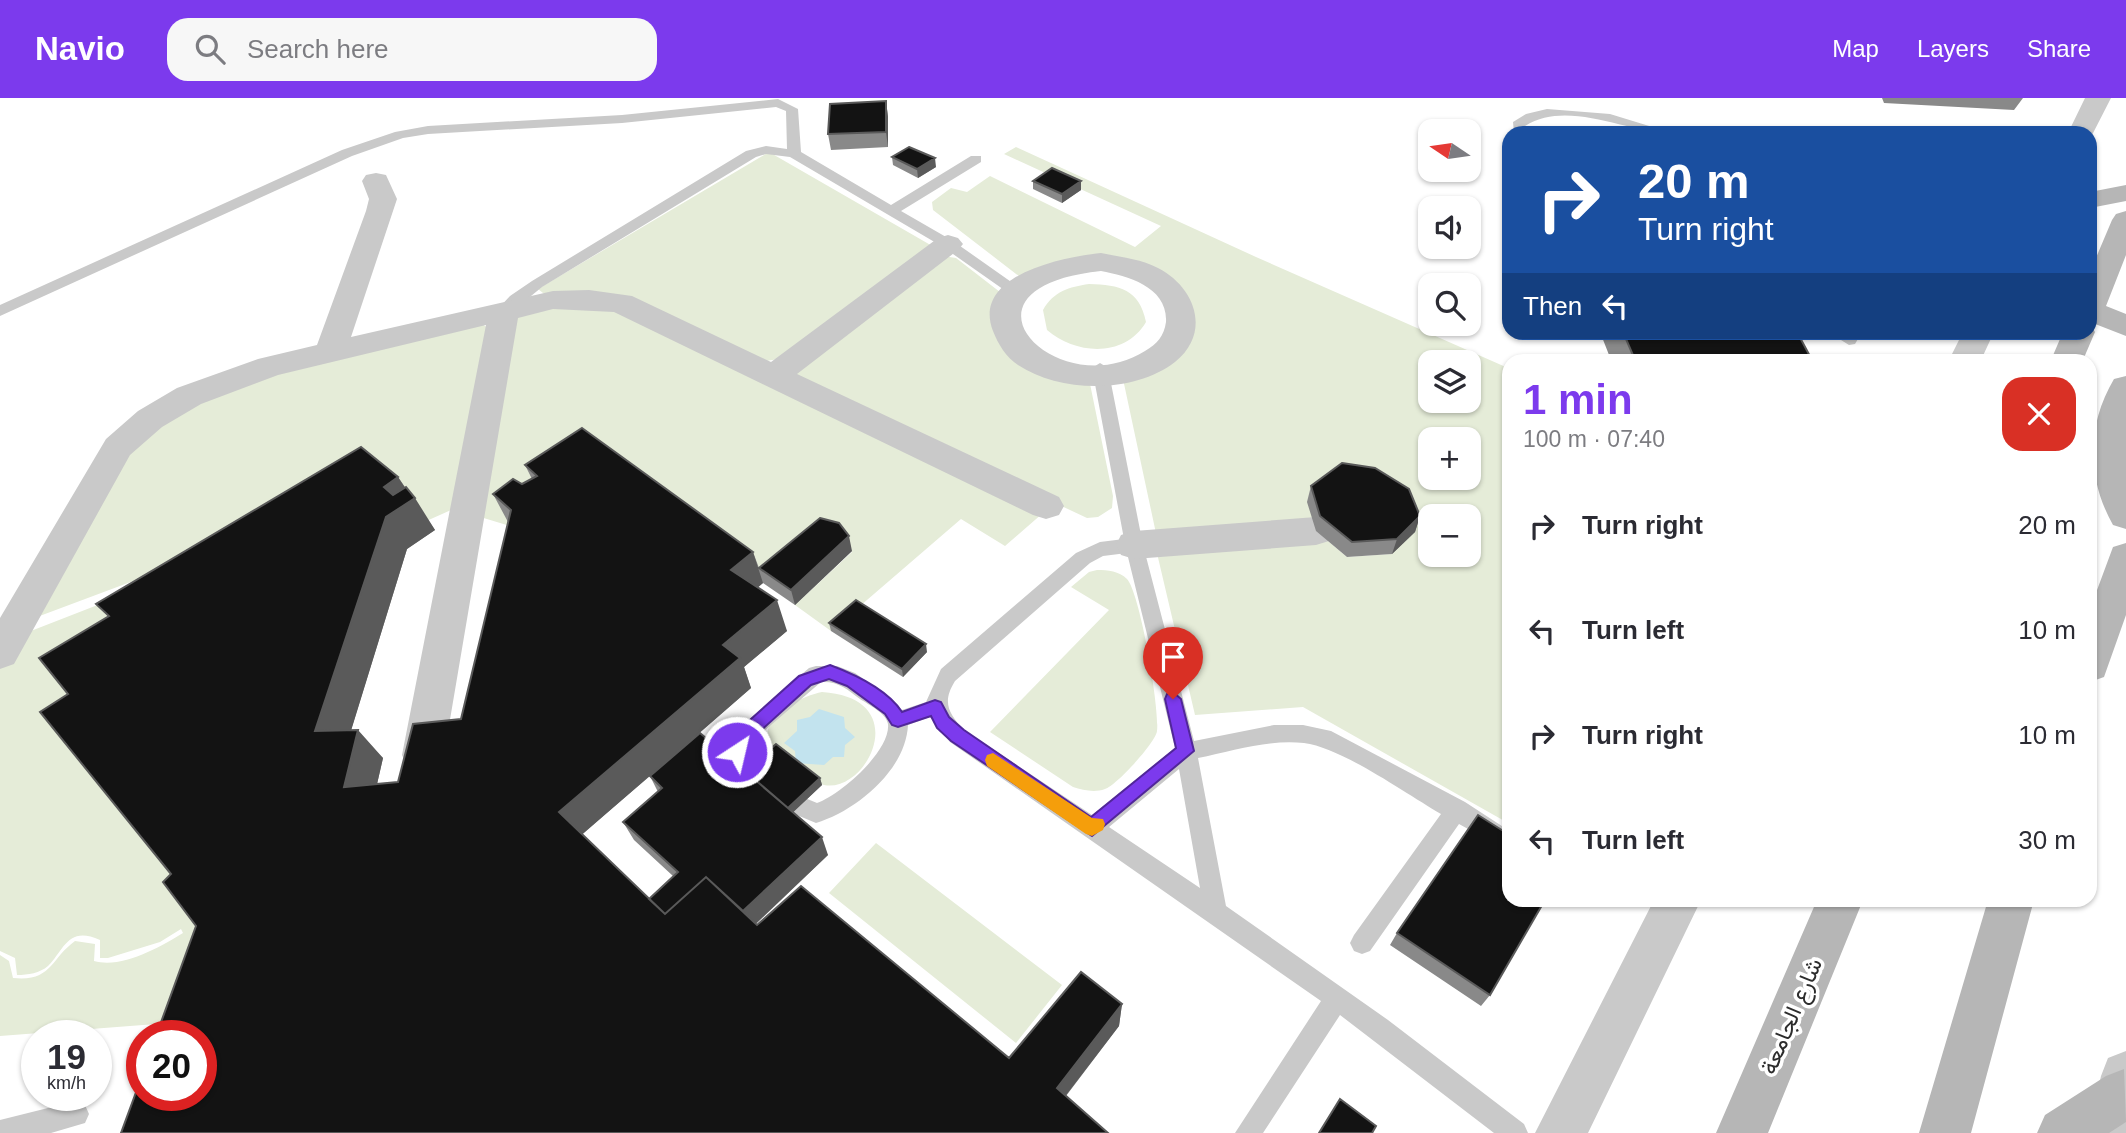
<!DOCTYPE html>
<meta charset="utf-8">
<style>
:root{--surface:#fff;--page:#f7f7f7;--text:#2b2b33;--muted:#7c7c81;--accent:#7c3aed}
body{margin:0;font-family:Helvetica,Vazirmatn,sans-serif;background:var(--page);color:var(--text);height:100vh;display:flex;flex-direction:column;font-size:26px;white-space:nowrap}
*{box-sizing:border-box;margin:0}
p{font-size:23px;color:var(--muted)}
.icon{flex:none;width:38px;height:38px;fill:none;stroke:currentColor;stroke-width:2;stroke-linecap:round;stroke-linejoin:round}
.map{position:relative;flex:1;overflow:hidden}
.drawer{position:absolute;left:1502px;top:256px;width:595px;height:553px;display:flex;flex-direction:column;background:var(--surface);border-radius:21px;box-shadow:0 2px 5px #0004}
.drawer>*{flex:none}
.banner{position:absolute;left:1502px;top:28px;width:595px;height:214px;border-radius:21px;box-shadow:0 2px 5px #0004;background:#1a4fa0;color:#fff;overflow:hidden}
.needle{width:46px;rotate:283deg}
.buttons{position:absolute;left:1418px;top:21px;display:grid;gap:14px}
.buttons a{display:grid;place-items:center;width:63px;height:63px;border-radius:14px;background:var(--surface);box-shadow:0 2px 5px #0004;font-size:35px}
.speed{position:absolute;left:21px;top:922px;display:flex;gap:14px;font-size:35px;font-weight:700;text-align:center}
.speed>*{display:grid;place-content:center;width:91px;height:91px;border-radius:50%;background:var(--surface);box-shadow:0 2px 5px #0004;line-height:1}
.speed small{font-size:18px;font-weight:400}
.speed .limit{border:10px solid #d22;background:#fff;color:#111}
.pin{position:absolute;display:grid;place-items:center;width:60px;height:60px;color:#fff;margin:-72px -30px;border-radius:50% 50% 50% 0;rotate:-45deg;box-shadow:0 0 7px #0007}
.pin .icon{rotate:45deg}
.me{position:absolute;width:77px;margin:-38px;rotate:35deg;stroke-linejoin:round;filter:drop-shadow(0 0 5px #0008)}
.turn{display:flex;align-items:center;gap:24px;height:147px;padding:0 21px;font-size:32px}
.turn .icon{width:91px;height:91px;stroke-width:2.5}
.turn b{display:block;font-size:49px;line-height:60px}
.then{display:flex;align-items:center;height:66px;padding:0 21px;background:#0003;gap:14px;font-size:26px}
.round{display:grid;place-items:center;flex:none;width:74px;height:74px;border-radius:21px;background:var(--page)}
.headline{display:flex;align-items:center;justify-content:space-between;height:119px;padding:0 21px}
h1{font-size:42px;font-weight:600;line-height:52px;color:var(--accent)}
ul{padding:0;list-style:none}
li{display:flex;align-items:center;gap:21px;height:105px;padding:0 21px}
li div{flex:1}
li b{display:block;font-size:26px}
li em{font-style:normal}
header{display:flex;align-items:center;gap:42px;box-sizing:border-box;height:98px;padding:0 35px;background:var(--accent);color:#fff}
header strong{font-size:33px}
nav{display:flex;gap:38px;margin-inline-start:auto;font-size:24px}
.search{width:490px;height:63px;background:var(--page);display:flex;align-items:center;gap:18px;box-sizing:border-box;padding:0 24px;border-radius:21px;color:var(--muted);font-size:26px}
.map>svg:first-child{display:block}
.green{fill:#e5ecd8;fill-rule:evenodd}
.water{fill:#c2e3ee}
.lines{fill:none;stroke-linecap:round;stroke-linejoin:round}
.lane{fill:#c9c9c9;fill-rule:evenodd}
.street{fill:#c9c9c9;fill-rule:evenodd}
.secondary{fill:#b6b6b6;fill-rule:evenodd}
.wall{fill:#898989;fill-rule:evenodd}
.shaded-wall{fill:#5a5a5a}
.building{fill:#131313;stroke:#5a5a5a;stroke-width:2}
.route{fill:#7c3aed;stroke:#51269a;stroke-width:2}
.slow{fill:#f59e0b}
.labels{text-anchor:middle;stroke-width:7;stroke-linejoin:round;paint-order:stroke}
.near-street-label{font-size:23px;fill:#2c2c2c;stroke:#fff}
</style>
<header>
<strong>Navio</strong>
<div class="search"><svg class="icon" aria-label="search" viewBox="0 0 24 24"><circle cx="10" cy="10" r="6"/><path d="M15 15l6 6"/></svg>Search here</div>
<nav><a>Map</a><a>Layers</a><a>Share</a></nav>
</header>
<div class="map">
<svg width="2126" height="1035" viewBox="0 0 2126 1035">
<rect width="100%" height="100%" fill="#fff"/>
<!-- green -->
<path class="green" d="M1016,49L1256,159L1508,270V725L1303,609L1195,617L1156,451L1322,438L1347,459L1391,456L1414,434L1314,428L1157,440L1123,281L1187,236L1138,168L1024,182L933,112L932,104L951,90L967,94L990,78L1135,149L1161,128L1004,56ZM1430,264H1468V303H1430ZM1430,341H1468V380H1430ZM1430,418H1468V457H1430Z
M769,54L934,149L785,260L766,263L621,199H548L538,191Z
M943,158L956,160L1009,201L1004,235L1089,281L1113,398L1112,410L1098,419L1087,420L806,288L796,277L801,262Z
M1089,186C1120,187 1139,191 1146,224C1125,260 1076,257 1047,232L1043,212C1054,193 1069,189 1089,186Z
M568,205L611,209L1043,415L1005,448L961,421L831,533L795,507L852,454L823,436L763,485L596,362L510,428L477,418L515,220Z
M482,226L488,230L460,408L413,429L206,802L208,922L0,938V857L9,863L13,880C52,884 50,861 75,843L95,846L94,863C122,871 160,849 183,835L181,831L160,844L108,860H100V842C68,827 64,852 48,868C40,875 28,877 17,877L15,860L0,853V569L18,538L226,457L224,449L29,522L128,346L240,281Z
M1097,472C1108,472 1119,473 1127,481C1140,495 1160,611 1157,633C1156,644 1116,688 1105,691C1094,695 1083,692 1073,689L990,634L1109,512L1071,489L1089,474Z
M822,594C915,600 867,696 824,687C812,685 780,654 769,644C759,618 802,598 822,594Z
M876,745L1062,887L1016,945L829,795Z"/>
<!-- water -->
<path class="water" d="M819,611L844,619L845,630L855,639L845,647L844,659H833L824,667L796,665L795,653L784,645L797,633V622L810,619Z"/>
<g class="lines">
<!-- lane -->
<path class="lane" d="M778,1L798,11L801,54L891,107L971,58H981V64L901,113L953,143L1027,195V201H1017L943,149L790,59L766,56L756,59L542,189L509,216H499L496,213L510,198L532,183L746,53L766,48L787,51L786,13L776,9L622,25L428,36L403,40L352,58L0,218V207L342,52L395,34L428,28L622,17Z
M1547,11L1610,16L1672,35C1625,35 1569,1 1525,28L1528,35H1514L1513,24L1526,16Z
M1846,234H1862L1855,246L1849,247L1841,242Z
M1100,265L1108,270L1143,447L1194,643L1274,627H1303L1331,633L1465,704L1508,732V753L1459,726L1370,853L1362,856L1354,853L1350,845L1354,837L1441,716C1405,695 1342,650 1304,645C1269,641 1232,653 1198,660L1226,808L1388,922L1524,1026L1528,1035H1494L1340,917L1263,1035H1235L1321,903L950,644L930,619L908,627C906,672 856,713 816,725L792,715L789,708L792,701L800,698L817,705C840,697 891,653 888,626C886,615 869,607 860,601C847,591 838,583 821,584L749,646V655L765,665L768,672L765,679C751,683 742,673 732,665L728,643L731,637L809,570L816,568H837L855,575L892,601L902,612L926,604L941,571L1076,455L1100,444L1124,441L1092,270ZM1127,455L1175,650L1092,717L964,632C948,615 942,604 955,583L1090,465L1103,458ZM1179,671L1200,790L1109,729Z
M76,1003L85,1007L89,1016L85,1025L51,1035H0V1022Z"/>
<!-- street -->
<path class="street" d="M2085,0H2111L2090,41V35H2068Z
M376,75L386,77L397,101L351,239L553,193L589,192L632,198L771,264L938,140L948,137L958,140L963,146L958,152L797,276L1059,399L1064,408L1059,417L1046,421L1033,417L614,214L553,211L518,220L444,657L438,670L423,675L408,670L402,657L486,227L278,277L201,306L162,329L130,357L14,566L0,571V520L106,341L138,313L177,290L258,261L317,247L366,113L369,101L362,83L366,77Z
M1101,155C1120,159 1141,161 1158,170C1195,189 1212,234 1175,264C1134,296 1060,295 1018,267C1006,259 998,246 993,233C971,177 1063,159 1101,155ZM1101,173C1128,178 1168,189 1166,224C1164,238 1157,246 1145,253C1058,308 940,190 1101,173Z
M1963,234H1994L1981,262H1949Z
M1316,419L1329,423L1334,433L1329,443L1316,447L1134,461L1121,457L1116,447L1121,437L1134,433Z
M1654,802H1701L1588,1035H1535Z
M2126,953V1035H2088L2101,978L2108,960Z"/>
<!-- secondary -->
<path class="secondary" d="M2126,87V103L2090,110V94Z
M2126,113V157L2106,208L2126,216V238L2090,224V174L2112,122L2116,116Z
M2090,227L2095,234L2083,262H2051L2063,234H2090Z
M2126,278V431L2113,427C2087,381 2086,328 2114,281Z
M2126,445V517L2104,579L2090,584V511L2113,449Z
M1817,802H1863L1768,1035H1716Z
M1988,802H2034L1971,1035H1919Z
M2124,971L2126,1024L2109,1035H2037L2045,1017L2106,978Z"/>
</g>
<!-- wall -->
<path class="wall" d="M1882,0H2023L2014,12L1884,5Z
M886,3L888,19V49L831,52L828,36Z
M892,59L936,69L918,80L893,67Z
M1033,83L1081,92L1062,105L1033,91Z
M1600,234H1797L1812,262H1611Z
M525,367L753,454L759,470L852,453L795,507L763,485L758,489L787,533L744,569L751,590L664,666L820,680L822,687L793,714L828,757L756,826L1009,960L1122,906L1119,928L1066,998L196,828L171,776L68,596L108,518L96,506L398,379L435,432L407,451L351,632L383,660L377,686L398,684L461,621L508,424L493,396L522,386L532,381ZM650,678L658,694L623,724L634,742L673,778L649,801L582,736Z
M1311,388L1420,418L1415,434L1392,456L1347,459L1316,433L1307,404Z
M829,525L927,554L903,579L831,533Z
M1397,835L1490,897L1481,908L1390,847Z"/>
<!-- shaded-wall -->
<path class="shaded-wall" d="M886,3L888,19V49L886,34Z
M935,60L936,69L918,80L917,71Z
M1081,83V92L1062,105V96Z
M398,379L413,402L415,400L435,432L407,451L342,662L315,633L384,389Z
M1420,418L1415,434L1392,456L1397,441Z
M849,438L852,453L795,507L791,492Z
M753,454L763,485L742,503L731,472Z
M777,502L787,533L744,569L751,590L577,741L559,714L723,547Z
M926,546L927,554L903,579L902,571Z
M358,632L383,660L370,717L344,689Z
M820,680L822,687L786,721L783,714Z
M822,739L828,757L749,832L740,816Z
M1122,906L1119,928L1057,1009V990Z"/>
<!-- building -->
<path class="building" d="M886,3V34L828,36L830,6Z
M909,49L935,60L917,71L892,59Z
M1052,70L1081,83L1062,96L1033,83Z
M1623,234H1797L1812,262H1635Z
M582,330L753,454L731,472L777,502L723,547L740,560L559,714L665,816L706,779L757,827L801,788L1009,960L1081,874L1122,906L1057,990L1108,1035H121L142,978V998H201V938H156L196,828L163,784L171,776L40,614L68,596L39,560L109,518L96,506L361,349L398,379L384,389L393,397L406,389L415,400L386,419L315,633L358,632L344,689L398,684L413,626L461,621L511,412L493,396L513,381L522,386L537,378L525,367Z
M1342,365L1375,370L1409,391L1420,418L1397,441L1352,444L1320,418L1311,388Z
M820,420L839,425L849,438L791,492L759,470Z
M856,502L926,546L902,571L829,525Z
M700,635L822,739L743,813L706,779L665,816L649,801L678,774L623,724L662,690L650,678Z
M776,646L820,680L788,710L745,673Z
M1478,717L1508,736V802H1545L1490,897L1397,835Z
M1340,1001L1376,1028L1372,1035H1319Z"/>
<!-- route -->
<path class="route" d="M830,567C854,576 887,591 902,614L935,602L941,604L949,619L964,632L1091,719L1176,650L1165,601L1167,596L1173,594L1181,601L1194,653L1092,738L951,643L937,630L931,618L898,629L892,627L885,616L847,588L829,581L811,587L746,646L743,659H731L728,654L732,638L799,578Z"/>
<!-- slow -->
<path class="slow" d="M993,655L1092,720L1103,721L1105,726L1103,732L1092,738L1086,736L987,668L985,662L987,657Z"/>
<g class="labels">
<!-- near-street labels -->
<g class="near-street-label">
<text transform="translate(1791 918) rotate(-67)" y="8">شارع الجامعة</text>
</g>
</g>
</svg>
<div class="buttons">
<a><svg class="needle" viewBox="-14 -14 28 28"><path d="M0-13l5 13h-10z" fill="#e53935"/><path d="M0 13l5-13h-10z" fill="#7c7c81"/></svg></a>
<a><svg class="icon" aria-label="sound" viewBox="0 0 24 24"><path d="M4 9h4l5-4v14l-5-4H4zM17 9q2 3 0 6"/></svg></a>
<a><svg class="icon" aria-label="search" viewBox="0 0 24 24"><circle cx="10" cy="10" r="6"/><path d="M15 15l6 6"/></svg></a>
<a><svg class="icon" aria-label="layers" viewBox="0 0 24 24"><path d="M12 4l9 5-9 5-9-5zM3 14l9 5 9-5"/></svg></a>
<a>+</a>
<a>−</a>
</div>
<div class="speed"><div>19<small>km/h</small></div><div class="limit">20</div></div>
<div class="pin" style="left:1173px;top:601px;background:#d93025"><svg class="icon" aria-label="arrive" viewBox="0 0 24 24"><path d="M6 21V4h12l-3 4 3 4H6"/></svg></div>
<svg class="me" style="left:737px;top:654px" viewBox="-20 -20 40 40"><circle r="17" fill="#7c3aed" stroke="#fff" stroke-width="3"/><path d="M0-11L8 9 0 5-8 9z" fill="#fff"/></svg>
<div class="banner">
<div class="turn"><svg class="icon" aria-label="right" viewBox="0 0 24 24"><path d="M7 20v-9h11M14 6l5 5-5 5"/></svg><div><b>20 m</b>Turn right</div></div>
<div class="then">Then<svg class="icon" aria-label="left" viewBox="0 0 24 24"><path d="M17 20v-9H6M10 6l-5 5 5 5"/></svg></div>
</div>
<section class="drawer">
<div class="headline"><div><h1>1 min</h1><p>100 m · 07:40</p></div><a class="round" style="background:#d93025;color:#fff"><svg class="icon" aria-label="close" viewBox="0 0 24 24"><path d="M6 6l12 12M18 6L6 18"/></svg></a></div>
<ul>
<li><svg class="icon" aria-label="right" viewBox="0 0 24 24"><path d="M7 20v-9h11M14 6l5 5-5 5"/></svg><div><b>Turn right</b></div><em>20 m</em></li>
<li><svg class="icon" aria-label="left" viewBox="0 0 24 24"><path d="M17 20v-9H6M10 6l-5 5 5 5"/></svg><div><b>Turn left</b></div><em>10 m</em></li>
<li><svg class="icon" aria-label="right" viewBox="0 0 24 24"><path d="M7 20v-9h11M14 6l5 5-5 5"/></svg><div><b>Turn right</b></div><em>10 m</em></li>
<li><svg class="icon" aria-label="left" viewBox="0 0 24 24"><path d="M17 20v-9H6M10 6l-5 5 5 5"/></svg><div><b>Turn left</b></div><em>30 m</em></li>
</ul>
</section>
</div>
